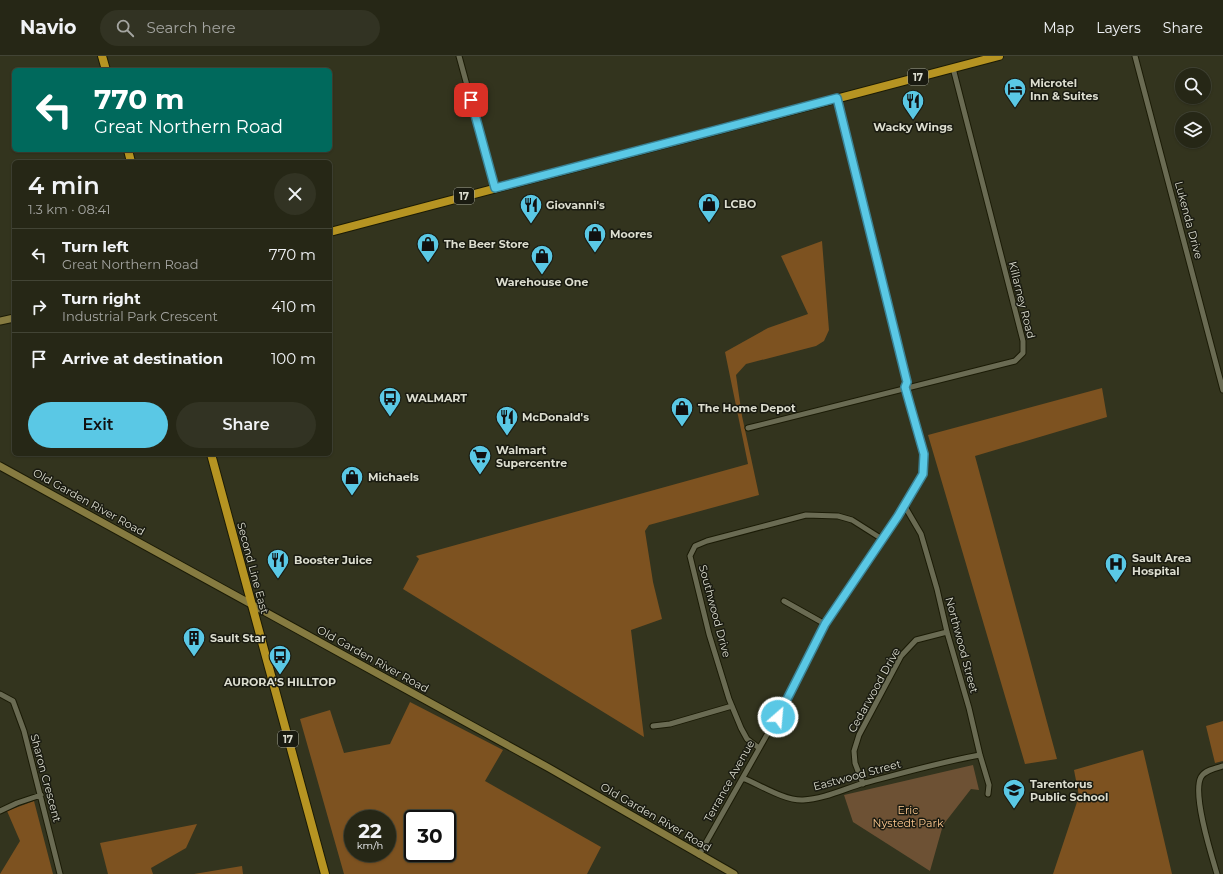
<!DOCTYPE html>
<meta charset="utf-8">
<style>
:root{--surface:#262716;--page:#323323;--text:#f1f3f6;--muted:#a4a5a1;--line:#424435;--accent:#5ac8e5}
body{margin:0;font-family:Montserrat,sans-serif;background:var(--page);color:var(--text);height:100vh;display:flex;flex-direction:column;font-size:15px;white-space:nowrap}
*{box-sizing:border-box;margin:0}
p{font-size:13px;color:var(--muted)}
.icon{flex:none;width:22px;height:22px;fill:none;stroke:currentColor;stroke-width:2;stroke-linecap:round;stroke-linejoin:round}
.map{position:relative;flex:1;overflow:hidden}
.details{position:absolute;left:12px;top:104px;width:320px;height:296px;display:flex;flex-direction:column;background:var(--surface);border-radius:6px;box-shadow:0 1px 3px #0004,0 0 0 1px var(--line)}
.details>*{flex:none}
.guide{position:absolute;left:12px;top:12px;width:320px;height:84px;border-radius:6px;box-shadow:0 1px 3px #0004,0 0 0 1px var(--line);background:#00695c;color:#fff;overflow:hidden}
.fabs{position:absolute;left:1175px;top:12px;display:grid;gap:8px}
.fabs a{display:grid;place-items:center;width:36px;height:36px;border-radius:50%;background:var(--surface);box-shadow:0 1px 3px #0004,0 0 0 1px var(--line);font-size:20px}
.speed{position:absolute;left:344px;top:754px;display:flex;gap:8px;font-size:20px;font-weight:700;text-align:center}
.speed>*{display:grid;place-content:center;width:52px;height:52px;border-radius:50%;background:var(--surface);box-shadow:0 1px 3px #0004,0 0 0 1px var(--line);line-height:1}
.speed small{font-size:10px;font-weight:400}
.speed .limit{border:2px solid #111;border-radius:6px;background:#fff;color:#111}
.pin{position:absolute;display:grid;place-items:center;width:34px;height:34px;color:#fff;margin:-17px;border-radius:8px;box-shadow:0 2px 6px #0006}
.me{position:absolute;width:44px;margin:-22px;rotate:27deg;stroke-linejoin:round;filter:drop-shadow(0 0 3px #0008)}
.turn{display:flex;align-items:center;gap:14px;height:84px;padding:0 16px;font-size:18px}
.turn .icon{width:52px;height:52px;stroke-width:2.5}
.turn b{display:block;font-size:28px;line-height:34px}
.round{display:grid;place-items:center;flex:none;width:42px;height:42px;border-radius:21px;background:var(--page)}
.summary{display:flex;align-items:center;justify-content:space-between;height:68px;padding:0 16px}
h1{font-size:24px;font-weight:600;line-height:30px}
.button{display:flex;gap:8px;margin-top:auto;padding:8px 16px}
.button a{flex:1;height:46px;border-radius:24px;background:var(--accent);color:#111;font-size:16px;font-weight:600;line-height:46px;text-align:center}
.button a+a{background:var(--page);color:var(--text)}
ul{padding:0;list-style:none}
li{display:flex;align-items:center;gap:12px;height:52px;padding:0 16px;border-top:1px solid var(--line)}
li div{flex:1}
li b{display:block;font-size:15px}
li em{font-style:normal}
header{display:flex;align-items:center;gap:24px;box-sizing:border-box;height:56px;padding:0 20px;background:var(--surface);border-bottom:1px solid var(--line)}
header strong{font-size:19px}
nav{display:flex;gap:22px;margin-inline-start:auto;font-size:14px}
.search{width:280px;height:36px;background:var(--page);display:flex;align-items:center;gap:10px;box-sizing:border-box;padding:0 14px;border-radius:22px;color:var(--muted);font-size:15px}
.map>svg:first-child{display:block}
.green{fill:#6d5134}
.forest{fill:#7d5220;fill-rule:evenodd}
.lines{fill:none;stroke-linecap:round;stroke-linejoin:round}
.minor-casing{stroke:#1b1b06;stroke-width:7}
.secondary-casing{stroke:#1b1b06;stroke-width:9}
.trunk-casing{stroke:#1b1b06;stroke-width:10}
.minor{stroke:#6a6b53;stroke-width:5}
.secondary{stroke:#867b41;stroke-width:7}
.trunk{stroke:#b69422;stroke-width:8}
.route-casing{stroke:#3a8295;stroke-width:10}
.route{stroke:#5ac8e5;stroke-width:7}
.labels{text-anchor:middle;stroke-width:3;stroke-linejoin:round;paint-order:stroke}
.shield{fill:#1a1b11;stroke:#a2a396;stroke-width:1}
.shield-label{font-size:10px;font-weight:bold;fill:#dcddcf}
.poi-label{font-size:11px;font-weight:bold;fill:#dcddcf;stroke:#1a1b11;text-anchor:start}
.street-label{font-size:11px;fill:#dcddcf;stroke:#1a1b11}
.park-label{font-size:11px;fill:#fdc890;stroke:#1a1b11}
</style>
<header>
<strong>Navio</strong>
<div class="search"><svg class="icon" aria-label="search" viewBox="0 0 24 24"><circle cx="10" cy="10" r="6"/><path d="M15 15l6 6"/></svg>Search here</div>
<nav><a>Map</a><a>Layers</a><a>Share</a></nav>
</header>
<div class="map">
<svg width="1223" height="818" viewBox="0 0 1223 818">
<rect width="100%" height="100%" fill="#33341e"/>
<!-- green -->
<path class="green" d="M973,709L979,734L971,733L943,769L930,815L853,766L844,739Z"/>
<!-- forest -->
<path class="forest" d="M822,185L829,274L824,285L816,290L746,308L736,319L742,360L759,439L649,469L645,475L653,526L662,563L631,574L644,681L403,533L419,503L416,500L748,408L725,296L768,272L808,258L781,200Z
M1102,332L1107,361L975,400L1057,703L1025,708L928,379Z
M410,646L503,694L485,725L601,791L587,818H344L300,663L330,654L344,697L390,688ZM353,763H387V797H353ZM413,763H447V797H413Z
M1223,665V705L1215,707L1206,670Z
M1143,694L1172,818H1053L1079,740L1074,714Z
M34,745L53,818H0L20,785L7,755Z
M197,768L186,792L151,812L153,818H108L100,787Z
M242,810L243,818H194Z"/>
<g class="lines">
<!-- minor casing -->
<g class="minor-casing">
<path id="minor" d="M459,0L495,132
M1135,0L1223,334
M748,372L1015,305L1023,297V285L953,12
M904,449L921,478L937,533L947,576L969,652L980,699L989,729L988,738
M784,545L825,568
M0,638L13,645L24,675L60,818
M653,670L670,668L732,650
M759,692L747,683L741,672L729,643L709,578L690,500L695,490L707,485L806,459L838,460L852,464L882,483
M743,722C760,729 785,745 803,744C824,743 844,733 864,727C903,717 941,706 980,699
M863,728L855,707L854,695L859,679L901,600L916,584L947,576
M0,755L17,747L41,739
M699,799L777,661L825,568L898,460L923,419L924,398L905,331L907,326L837,42
M1217,818C1211,798 1192,738 1201,721C1205,714 1216,712 1223,710"/>
</g>
<!-- secondary casing -->
<g class="secondary-casing">
<path id="secondary" d="M0,265L14,262
M0,410L549,712L734,818"/>
</g>
<!-- trunk casing -->
<g class="trunk-casing">
<path id="trunk" d="M102,0L106,14
M128,94L131,106
M330,176L999,0
M211,398L325,818"/>
</g>
<!-- minor -->
<use href="#minor" class="minor"/>
<!-- secondary -->
<use href="#secondary" class="secondary"/>
<!-- trunk -->
<use href="#trunk" class="trunk"/>
</g>
<g class="lines">
<!-- route casing -->
<g class="route-casing">
<path id="route" d="M471,44L495,132C609,103 723,72 837,42L907,326L905,331L924,398L923,418L898,460L825,568L778,661"/>
</g>
<!-- route -->
<use href="#route" class="route"/>
</g>
<!-- icons -->
<defs>
<g id="hotel-pin" transform="scale(1.15)"><path d="M0 17L-7.5 6A9.5 9.5 0 1 1 7.5 6Z" fill="#5ac8e5" stroke="#1a1b11"/><path d="M-6-4.5h1.5V1H6V5H4.5V3h-9V5H-6ZM-4 0a1.8 1.8 0 1 1 3.6 0ZM.5 0V-2.5h3Q6-2.5 6 0Z" fill="#111"/></g>
<g id="restaurant-pin" transform="scale(1.15)"><path d="M0 17L-7.5 6A9.5 9.5 0 1 1 7.5 6Z" fill="#5ac8e5" stroke="#1a1b11"/><path d="M-5-6h1v4h1v-4h1v4h1v-4h1v5L-1.5 .5V6h-2V.5L-5-1ZM5-6V6H3V1.5H1.5Q1.5-4 5-6Z" fill="#111"/></g>
<g id="shop-pin" transform="scale(1.15)"><path d="M0 17L-7.5 6A9.5 9.5 0 1 1 7.5 6Z" fill="#5ac8e5" stroke="#1a1b11"/><path d="M-5-2.5h2.3a2.7 3.5 0 0 1 5.4 0H5L5.5 6h-11ZM-1.5-2.5h3a1.5 2.3 0 0 0-3 0Z" fill="#111"/></g>
<g id="bus-pin" transform="scale(1.15)"><path d="M0 17L-7.5 6A9.5 9.5 0 1 1 7.5 6Z" fill="#5ac8e5" stroke="#1a1b11"/><path d="M-5-6H5V4H4V6H2V4H-2V6H-4V4H-5ZM-3.5-4V0h7V-4ZM-3.5 1.2v1.5H-2V1.2ZM2 1.2v1.5H3.5V1.2Z" fill="#111"/></g>
<g id="supermarket-pin" transform="scale(1.15)"><path d="M0 17L-7.5 6A9.5 9.5 0 1 1 7.5 6Z" fill="#5ac8e5" stroke="#1a1b11"/><path d="M-6-5.5h2.5l.6 2H6L4.5 2H-2.5L-4.4-4H-6ZM-1.5 3.2a1.3 1.3 0 1 0 .1 0ZM3 3.2a1.3 1.3 0 1 0 .1 0Z" fill="#111"/></g>
<g id="hospital-pin" transform="scale(1.15)"><path d="M0 17L-7.5 6A9.5 9.5 0 1 1 7.5 6Z" fill="#5ac8e5" stroke="#1a1b11"/><path d="M-5-5h3v3.5h4V-5h3V5h-3V1.5h-4V5h-3Z" fill="#111"/></g>
<g id="building-pin" transform="scale(1.15)"><path d="M0 17L-7.5 6A9.5 9.5 0 1 1 7.5 6Z" fill="#5ac8e5" stroke="#1a1b11"/><path d="M-4-6H4V6H1V3H-1V6H-4ZM-2.5-4.3h1.7v1.8h-1.7ZM.8-4.3h1.7v1.8H.8ZM-2.5-1h1.7V.8h-1.7ZM.8-1h1.7V.8H.8Z" fill="#111"/></g>
<g id="school-pin" transform="scale(1.15)"><path d="M0 17L-7.5 6A9.5 9.5 0 1 1 7.5 6Z" fill="#5ac8e5" stroke="#1a1b11"/><path d="M0-5L7-2L0 1L-7-2ZM-4 1L0 2.5L4 1V4Q0 6-4 4Z" fill="#111"/></g>
</defs>
<g fill-rule="evenodd">
<use href="#hotel-pin" x="1015" y="33"/>
<use href="#restaurant-pin" x="913" y="45"/>
<use href="#shop-pin" x="709" y="148"/>
<use href="#restaurant-pin" x="531" y="149"/>
<use href="#shop-pin" x="595" y="178"/>
<use href="#shop-pin" x="428" y="188"/>
<use href="#shop-pin" x="542" y="200"/>
<use href="#bus-pin" x="390" y="342"/>
<use href="#shop-pin" x="682" y="352"/>
<use href="#restaurant-pin" x="507" y="361"/>
<use href="#supermarket-pin" x="480" y="400"/>
<use href="#shop-pin" x="352" y="421"/>
<use href="#restaurant-pin" x="278" y="504"/>
<use href="#hospital-pin" x="1116" y="508"/>
<use href="#building-pin" x="194" y="582"/>
<use href="#bus-pin" x="280" y="600"/>
<use href="#school-pin" x="1014" y="734"/>
</g>
<g class="labels">
<!-- shield labels -->
<g class="shield">
<rect x="908" y="13" width="20" height="16" rx="3"/>
<rect x="454" y="132" width="20" height="16" rx="3"/>
<rect x="278" y="675" width="20" height="16" rx="3"/>
</g>
<g class="shield-label">
<text x="918" y="25">17</text>
<text x="464" y="144">17</text>
<text x="288" y="687">17</text>
</g>
<!-- poi labels -->
<g class="poi-label">
<text x="1030" y="31">Microtel<tspan x="1030" dy="13">Inn &amp; Suites</tspan></text>
<text x="913" y="75" text-anchor="middle">Wacky Wings</text>
<text x="724" y="152">LCBO</text>
<text x="546" y="153">Giovanni's</text>
<text x="610" y="182">Moores</text>
<text x="444" y="192">The Beer Store</text>
<text x="542" y="230" text-anchor="middle">Warehouse One</text>
<text x="406" y="346">WALMART</text>
<text x="698" y="356">The Home Depot</text>
<text x="522" y="365">McDonald's</text>
<text x="496" y="398">Walmart<tspan x="496" dy="13">Supercentre</tspan></text>
<text x="368" y="425">Michaels</text>
<text x="1132" y="506">Sault Area<tspan x="1132" dy="13">Hospital</tspan></text>
<text x="294" y="508">Booster Juice</text>
<text x="210" y="586">Sault Star</text>
<text x="280" y="630" text-anchor="middle">AURORA'S HILLTOP</text>
<text x="1030" y="732">Tarentorus<tspan x="1030" dy="13">Public School</tspan></text>
</g>
<!-- street labels -->
<g class="street-label">
<text transform="translate(1189 164) rotate(75)" y="4">Lukenda Drive</text>
<text transform="translate(1022 244) rotate(76)" y="4">Killarney Road</text>
<text transform="translate(89 446) rotate(29)" y="4">Old Garden River Road</text>
<text transform="translate(253 512) rotate(75)" y="4">Second Line East</text>
<text transform="translate(715 555) rotate(75)" y="4">Southwood Drive</text>
<text transform="translate(962 589) rotate(75)" y="4">Northwood Street</text>
<text transform="translate(373 603) rotate(29)" y="4">Old Garden River Road</text>
<text transform="translate(874 634) rotate(-61)" y="4">Cedarwood Drive</text>
<text transform="translate(857 719) rotate(-15)" y="4">Eastwood Street</text>
<text transform="translate(46 722) rotate(75)" y="4">Sharon Crescent</text>
<text transform="translate(729 725) rotate(-61)" y="4">Terrance Avenue</text>
<text transform="translate(656 761) rotate(30)" y="4">Old Garden River Road</text>
</g>
<!-- park labels -->
<g class="park-label">
<text x="908" y="758">Eric<tspan x="908" dy="13">Nystedt Park</tspan></text>
</g>
</g>
</svg>
<div class="fabs">
<a><svg class="icon" aria-label="search" viewBox="0 0 24 24"><circle cx="10" cy="10" r="6"/><path d="M15 15l6 6"/></svg></a>
<a><svg class="icon" aria-label="layers" viewBox="0 0 24 24"><path d="M12 4l9 5-9 5-9-5zM3 14l9 5 9-5"/></svg></a>
</div>
<div class="speed"><div>22<small>km/h</small></div><div class="limit">30</div></div>
<div class="pin" style="left:471px;top:44px;background:#d93025"><svg class="icon" aria-label="arrive" viewBox="0 0 24 24"><path d="M6 21V4h12l-3 4 3 4H6"/></svg></div>
<svg class="me" style="left:778px;top:661px" viewBox="-20 -20 40 40"><circle r="17" fill="#5ac8e5" stroke="#fff" stroke-width="3"/><path d="M0-11L8 9 0 5-8 9z" fill="#fff"/></svg>
<div class="guide">
<div class="turn"><svg class="icon" aria-label="left" viewBox="0 0 24 24"><path d="M17 20v-9H6M10 6l-5 5 5 5"/></svg><div><b>770 m</b>Great Northern Road</div></div>
</div>
<section class="details">
<div class="summary"><div><h1>4 min</h1><p>1.3 km · 08:41</p></div><a class="round"><svg class="icon" aria-label="close" viewBox="0 0 24 24"><path d="M6 6l12 12M18 6L6 18"/></svg></a></div>
<ul>
<li><svg class="icon" aria-label="left" viewBox="0 0 24 24"><path d="M17 20v-9H6M10 6l-5 5 5 5"/></svg><div><b>Turn left</b><p>Great Northern Road</p></div><em>770 m</em></li>
<li><svg class="icon" aria-label="right" viewBox="0 0 24 24"><path d="M7 20v-9h11M14 6l5 5-5 5"/></svg><div><b>Turn right</b><p>Industrial Park Crescent</p></div><em>410 m</em></li>
<li><svg class="icon" aria-label="arrive" viewBox="0 0 24 24"><path d="M6 21V4h12l-3 4 3 4H6"/></svg><div><b>Arrive at destination</b></div><em>100 m</em></li>
</ul>
<div class="button"><a>Exit</a><a>Share</a></div>
</section>
</div>
